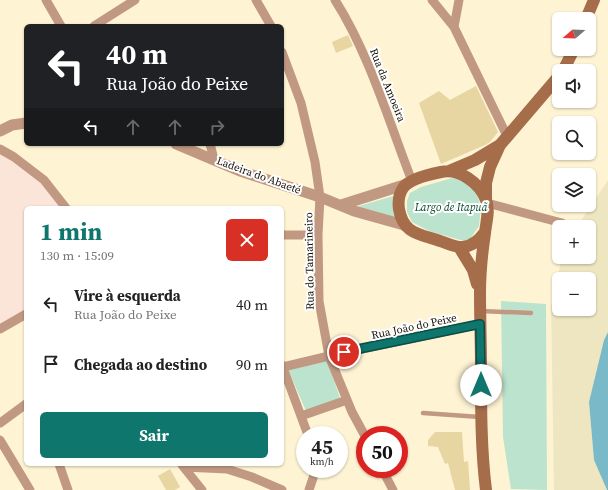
<!DOCTYPE html>
<html lang="pt">
<meta charset="utf-8">
<style>
:root{--surface:#fff;--page:#f6f6f6;--text:#222;--muted:#767676;--accent:#0f766e}
body{margin:0;font-family:"Source Serif 4",serif;background:var(--page);color:var(--text);height:100vh;display:flex;flex-direction:column;font-size:15px;white-space:nowrap}
*{box-sizing:border-box;margin:0}
p{font-size:13px;color:var(--muted)}
.icon{flex:none;width:22px;height:22px;fill:none;stroke:currentColor;stroke-width:2;stroke-linecap:round;stroke-linejoin:round}
.map{position:relative;flex:1;overflow:hidden}
.panel{position:absolute;left:24px;top:206px;width:260px;height:260px;display:flex;flex-direction:column;background:var(--surface);border-radius:6px;box-shadow:0 1px 3px #0004}
.panel>*{flex:none}
.top-card{position:absolute;left:24px;top:24px;width:260px;height:122px;border-radius:6px;box-shadow:0 1px 3px #0004;background:#202124;color:#fff;overflow:hidden}
.needle{width:26px;rotate:251deg}
.tools{position:absolute;left:552px;top:12px;display:grid;gap:8px}
.tools a{display:grid;place-items:center;width:44px;height:44px;border-radius:6px;background:var(--surface);box-shadow:0 1px 3px #0004;font-size:20px}
.speed{position:absolute;left:296px;top:426px;display:flex;gap:8px;font-size:20px;font-weight:700;text-align:center}
.speed>*{display:grid;place-content:center;width:52px;height:52px;border-radius:50%;background:var(--surface);box-shadow:0 1px 3px #0004;line-height:1}
.speed small{font-size:10px;font-weight:400}
.speed .limit{border:6px solid #d22;background:#fff;color:#111}
.pin{position:absolute;display:grid;place-items:center;width:34px;height:34px;color:#fff;margin:-17px;border:2px solid #fff;border-radius:50%;box-shadow:0 1px 4px #0007}
.me{position:absolute;width:44px;margin:-22px;rotate:0deg;stroke-linejoin:round;filter:drop-shadow(0 0 3px #0008)}
.turn{display:flex;align-items:center;gap:14px;height:84px;padding:0 16px;font-size:18px}
.turn .icon{width:52px;height:52px;stroke-width:2.5}
.turn b{display:block;font-size:28px;line-height:34px}
.lanes{display:flex;align-items:center;height:38px;padding:0 16px;background:#0003;justify-content:center;gap:20px;direction:ltr}
.lanes .off{opacity:.35}
.round{display:grid;place-items:center;flex:none;width:42px;height:42px;border-radius:6px;background:var(--page)}
.head{display:flex;align-items:center;justify-content:space-between;height:68px;padding:0 16px}
h1{font-size:24px;font-weight:700;line-height:30px;color:var(--accent)}
.button{display:flex;gap:8px;margin-top:auto;padding:8px 16px}
.button a{flex:1;height:46px;border-radius:6px;background:var(--accent);color:#fff;font-size:16px;font-weight:700;line-height:46px;text-align:center}
ul{padding:0;list-style:none}
li{display:flex;align-items:center;gap:12px;height:60px;padding:0 16px}
li div{flex:1}
li b{display:block;font-size:15px}
li em{font-style:normal}
.map>svg:first-child{display:block}
.education{fill:#fbe4d8}
.green{fill:#bce3cd}
.sand{fill:#eee6c0;fill-rule:evenodd}
.water{fill:#79b9c8}
.building{fill:#e7d5a2}
.lines{fill:none;stroke-linecap:round;stroke-linejoin:round}
.service{stroke:#c19982;stroke-width:4.5}
.minor{stroke:#c19982;stroke-width:9}
.tertiary{stroke:#c19982;stroke-width:11}
.secondary{stroke:#a66d4b;stroke-width:12}
.route-casing{stroke:#0a4d48;stroke-width:10}
.route{stroke:#0f766e;stroke-width:7}
.labels{text-anchor:middle;stroke-width:4;stroke-linejoin:round;paint-order:stroke}
.street-label{font-size:11px;fill:#120e04;stroke:#fff}
.park-label{font-size:11px;font-style:italic;fill:#04492e;stroke:#fff}
</style>
<div class="map">
<svg width="608" height="490" viewBox="0 0 608 490">
<rect width="100%" height="100%" fill="#fef3d3"/>
<!-- education -->
<path class="education" d="M0,149L14,157L67,208H26V314L0,329Z"/>
<!-- green -->
<path class="green" d="M452,178L466,181L476,191L481,207L479,226L470,239L464,241L429,231L412,222L407,212V201L410,193L421,187Z
M397,195V220L359,208V206Z
M501,301L546,304L547,490L511,489L503,437Z
M327,360L340,398L306,411L288,369Z"/>
<!-- sand -->
<path class="sand" d="M608,180V332L604,340L589,402L594,460L607,490H554L551,307L562,257H589V227H577ZM559,279H589V309H559Z"/>
<!-- water -->
<path class="water" d="M608,332V490H607L594,460L589,402L604,340Z"/>
<!-- building -->
<path class="building" d="M348,35L353,46L336,53L332,42Z
M476,86L498,132L490,142L485,145L441,164L419,103L439,91L450,100Z
M435,432H462L464,462L468,461L470,490H455L448,463L445,464L438,447L428,446V440Z
M170,469L180,487L175,490H166L158,476Z"/>
<g class="lines">
<!-- service -->
<path class="service" d="M480,311L531,313
M423,413L480,417"/>
<!-- minor -->
<path class="minor" d="M46,0L61,26
M256,0L271,26
M335,0C369,53 389,122 412,181
M432,0L454,27L507,136
M94,26L135,0
M454,27L459,0
M282,52L301,103L315,162L320,197L318,235L319,301L329,356L352,412L365,436
M210,144L214,159
M0,149L14,157L44,180L66,208
M487,203L562,223
M282,235H318
M0,329L26,314
M282,365L308,435
M283,367L329,356L480,324
M301,416L347,400
M0,423L26,404
M0,440L30,490
M59,464L68,490
M182,465L202,490
M184,467L227,469L252,477L282,490
M382,469L393,490
M309,490L316,469"/>
<!-- tertiary -->
<path class="tertiary" d="M0,131L12,125L26,123
M176,144L240,171L320,197L354,211L404,225
M341,205L407,184"/>
<!-- secondary -->
<path class="secondary" d="M586,19L594,0
M563,71L574,49
M449,171L475,160L500,145
M486,199V183L490,167L500,145L559,76
M485,232C480,239 473,246 463,247C456,248 447,243 440,241C420,234 403,234 399,209C398,202 399,194 403,188C409,179 431,174 441,172C459,168 480,183 486,200C490,211 486,222 485,233C482,253 480,273 480,293C480,319 481,344 481,369C481,409 481,450 486,490
M459,247L473,270L477,284"/>
</g>
<g class="lines">
<!-- route casing -->
<g class="route-casing">
<path id="route" d="M344,352L480,324L481,385"/>
</g>
<!-- route -->
<use href="#route" class="route"/>
</g>
<g class="labels">
<!-- street labels -->
<g class="street-label">
<text transform="translate(388 85) rotate(68)" y="4">Rua da Amoeira</text>
<text transform="translate(259 175) rotate(20)" y="4">Ladeira do Abaeté</text>
<text transform="translate(309 261) rotate(-91)" y="4">Rua do Tamarineiro</text>
<text transform="translate(414 326) rotate(-12)" y="4">Rua João do Peixe</text>
</g>
<!-- park labels -->
<g class="park-label">
<text x="451" y="211">Largo de Itapuã</text>
</g>
</g>
</svg>
<div class="tools">
<a><svg class="needle" viewBox="-14 -14 28 28"><path d="M0-13l5 13h-10z" fill="#e53935"/><path d="M0 13l5-13h-10z" fill="#767676"/></svg></a>
<a><svg class="icon" aria-label="sound" viewBox="0 0 24 24"><path d="M4 9h4l5-4v14l-5-4H4zM17 9q2 3 0 6"/></svg></a>
<a><svg class="icon" aria-label="search" viewBox="0 0 24 24"><circle cx="10" cy="10" r="6"/><path d="M15 15l6 6"/></svg></a>
<a><svg class="icon" aria-label="layers" viewBox="0 0 24 24"><path d="M12 4l9 5-9 5-9-5zM3 14l9 5 9-5"/></svg></a>
<a>+</a>
<a>−</a>
</div>
<div class="speed"><div>45<small>km/h</small></div><div class="limit">50</div></div>
<div class="pin" style="left:344px;top:352px;background:#d93025"><svg class="icon" aria-label="arrive" viewBox="0 0 24 24"><path d="M6 21V4h12l-3 4 3 4H6"/></svg></div>
<svg class="me" style="left:481px;top:385px" viewBox="-20 -20 40 40"><circle r="19" fill="#fff"/><path d="M0-13L10 11 0 6-10 11z" fill="#0f766e"/></svg>
<div class="top-card">
<div class="turn"><svg class="icon" aria-label="left" viewBox="0 0 24 24"><path d="M17 20v-9H6M10 6l-5 5 5 5"/></svg><div><b>40 m</b>Rua João do Peixe</div></div>
<div class="lanes"><svg class="icon" aria-label="left" viewBox="0 0 24 24"><path d="M17 20v-9H6M10 6l-5 5 5 5"/></svg><svg class="icon off" aria-label="ahead" viewBox="0 0 24 24"><path d="M12 20V5M6 11l6-6 6 6"/></svg><svg class="icon off" aria-label="ahead" viewBox="0 0 24 24"><path d="M12 20V5M6 11l6-6 6 6"/></svg><svg class="icon off" aria-label="right" viewBox="0 0 24 24"><path d="M7 20v-9h11M14 6l5 5-5 5"/></svg></div>
</div>
<section class="panel">
<div class="head"><div><h1>1 min</h1><p>130 m · 15:09</p></div><a class="round" style="background:#d93025;color:#fff"><svg class="icon" aria-label="close" viewBox="0 0 24 24"><path d="M6 6l12 12M18 6L6 18"/></svg></a></div>
<ul>
<li><svg class="icon" aria-label="left" viewBox="0 0 24 24"><path d="M17 20v-9H6M10 6l-5 5 5 5"/></svg><div><b>Vire à esquerda</b><p>Rua João do Peixe</p></div><em>40 m</em></li>
<li><svg class="icon" aria-label="arrive" viewBox="0 0 24 24"><path d="M6 21V4h12l-3 4 3 4H6"/></svg><div><b>Chegada ao destino</b></div><em>90 m</em></li>
</ul>
<div class="button"><a>Sair</a></div>
</section>
</div>
